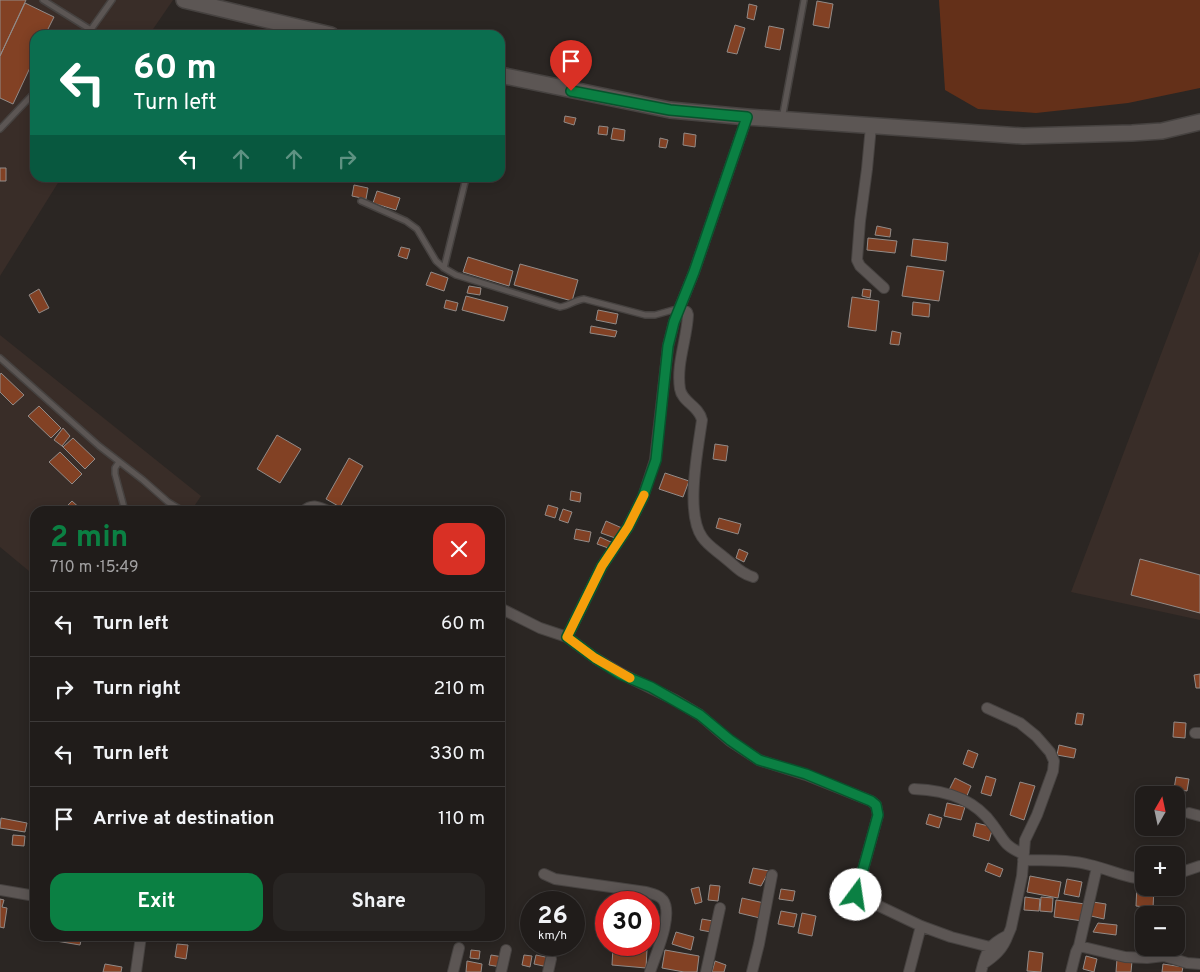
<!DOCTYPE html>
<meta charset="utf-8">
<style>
:root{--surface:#201c1a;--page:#282523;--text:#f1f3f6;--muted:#a2a1a2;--line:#3d3a39;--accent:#0b8043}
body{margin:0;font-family:Overpass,sans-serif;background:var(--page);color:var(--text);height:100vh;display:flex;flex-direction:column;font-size:19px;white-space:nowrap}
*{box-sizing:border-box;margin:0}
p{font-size:16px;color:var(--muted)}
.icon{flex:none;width:28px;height:28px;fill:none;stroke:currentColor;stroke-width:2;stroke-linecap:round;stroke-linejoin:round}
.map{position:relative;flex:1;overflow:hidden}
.side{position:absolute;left:30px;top:506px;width:475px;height:435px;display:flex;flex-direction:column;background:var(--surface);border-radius:15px;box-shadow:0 2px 12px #0003,0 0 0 1px var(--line)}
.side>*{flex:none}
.guide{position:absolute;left:30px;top:30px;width:475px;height:152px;border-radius:15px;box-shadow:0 2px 12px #0003,0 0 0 1px var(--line);background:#0b6e4f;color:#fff;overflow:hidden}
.needle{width:32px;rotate:9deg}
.buttons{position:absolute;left:1135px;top:786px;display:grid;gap:10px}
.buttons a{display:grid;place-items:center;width:50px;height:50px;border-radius:10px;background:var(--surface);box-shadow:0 2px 12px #0003,0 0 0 1px var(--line);font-size:25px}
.speed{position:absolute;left:520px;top:891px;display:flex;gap:10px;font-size:25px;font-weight:700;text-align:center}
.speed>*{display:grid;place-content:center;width:65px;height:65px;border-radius:50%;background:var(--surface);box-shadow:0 2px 12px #0003,0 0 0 1px var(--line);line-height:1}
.speed small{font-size:12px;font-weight:400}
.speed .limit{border:8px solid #d22;background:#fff;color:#111}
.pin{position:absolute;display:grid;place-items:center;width:42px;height:42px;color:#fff;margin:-51px -21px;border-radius:50% 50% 50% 0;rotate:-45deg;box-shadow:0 0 5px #0007}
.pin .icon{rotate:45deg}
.me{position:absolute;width:55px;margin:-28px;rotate:14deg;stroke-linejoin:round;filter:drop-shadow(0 0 4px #0008)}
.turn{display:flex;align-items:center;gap:18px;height:105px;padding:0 20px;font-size:22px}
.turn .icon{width:65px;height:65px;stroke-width:2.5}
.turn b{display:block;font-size:35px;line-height:42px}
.lanes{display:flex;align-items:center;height:48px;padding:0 20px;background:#0003;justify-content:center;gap:25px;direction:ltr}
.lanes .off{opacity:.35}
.round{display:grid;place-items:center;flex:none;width:52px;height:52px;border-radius:15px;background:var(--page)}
.overview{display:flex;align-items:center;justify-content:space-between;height:85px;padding:0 20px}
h1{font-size:30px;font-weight:700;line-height:38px;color:var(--accent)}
.button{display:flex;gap:10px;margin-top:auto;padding:10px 20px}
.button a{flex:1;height:58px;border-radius:15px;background:var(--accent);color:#fff;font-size:20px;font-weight:700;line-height:58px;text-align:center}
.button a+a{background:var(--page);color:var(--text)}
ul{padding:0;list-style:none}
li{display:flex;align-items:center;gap:15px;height:65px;padding:0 20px;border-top:1px solid var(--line)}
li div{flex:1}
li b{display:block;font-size:19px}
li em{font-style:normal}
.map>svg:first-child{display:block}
.built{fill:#392d28}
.green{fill:#643019}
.building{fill:#824124;stroke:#928b88}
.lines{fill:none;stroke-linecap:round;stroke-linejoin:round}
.lane-casing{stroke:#464240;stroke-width:8}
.street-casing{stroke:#464240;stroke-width:12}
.secondary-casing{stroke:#464240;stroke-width:18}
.lane{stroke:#5c5654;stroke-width:5}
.street{stroke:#5c5654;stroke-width:10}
.secondary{stroke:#5c5654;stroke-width:15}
.route-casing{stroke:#07532c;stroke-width:12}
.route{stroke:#0b8043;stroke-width:9}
.slow{stroke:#f59e0b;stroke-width:9}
</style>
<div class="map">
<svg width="1200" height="972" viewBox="0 0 1200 972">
<rect width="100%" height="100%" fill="#2b2623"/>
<!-- built -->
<path class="built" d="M0,0H173L149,35H35V178H61L0,276Z
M1200,251V620L1071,592Z
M0,335L201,496L191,511H35V576L0,547Z"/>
<!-- green -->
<path class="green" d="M939,0H1200V88L1128,103L1036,113L978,109L945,90Z"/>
<!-- building -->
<path class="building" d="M0,0H26L0,56Z
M817,1L833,4L829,28L813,25Z
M25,3L54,17L45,35H35V57L13,104L0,98V56Z
M749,4L757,6L754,20L747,18Z
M735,25L745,28L737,54L727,52Z
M769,26L784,29L780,50L765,47Z
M565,116L576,118L574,125L564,122Z
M599,126L608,127L607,135L598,134Z
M613,128L625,130L624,141L611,139Z
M684,133L696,135L695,147L683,145Z
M660,138L668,140L666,148L659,147Z
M0,168H6V181H0Z
M354,185L368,188L366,199L352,196Z
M377,191L400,198L396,210L373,203Z
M877,226L891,229L890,237L875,235Z
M868,238L897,241L895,253L867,250Z
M913,239L948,243L946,261L911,256Z
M401,247L410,249L407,259L398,256Z
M468,257L513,271L509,286L463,272Z
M520,264L578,280L572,301L514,285Z
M907,266L944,271L939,301L902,296Z
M431,272L448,278L444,291L426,285Z
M469,286L481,288L480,295L467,293Z
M39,289L49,308L39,313L29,295Z
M863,289L871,290L870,298L862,296Z
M466,296L508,307L504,321L462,310Z
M852,297L879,301L876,331L848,327Z
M446,300L458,303L456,311L444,308Z
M913,302L930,304L929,317L912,315Z
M598,310L618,314L616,324L596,320Z
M591,326L617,331L615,337L590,333Z
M892,331L901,333L899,345L890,344Z
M1,373L24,395L13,405L0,392V375Z
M39,406L61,428L51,438L28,416Z
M63,428L70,436L62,446L54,440Z
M277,435L301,449L280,483L257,469Z
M73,438L95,459L85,469L62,446L63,447Z
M715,444L728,446L726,461L713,459Z
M60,452L82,474L72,484L49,462Z
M349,458L363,466L340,507L326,499Z
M665,473L689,481L683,497L659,489Z
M571,491L581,493L580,502L570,500Z
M72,501L83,511H62Z
M548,505L558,508L555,518L545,515Z
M563,509L572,512L568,523L559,520Z
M719,518L741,524L738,534L716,528Z
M606,521L622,528L618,539L601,533Z
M576,529L591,532L589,542L574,539Z
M600,537L613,543L611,549L597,544Z
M739,549L748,553L744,562L736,558Z
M1140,559L1200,575V613L1131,595Z
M1200,674V688H1196L1194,675Z
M1077,713L1084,714L1082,725L1075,724Z
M1174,722L1186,723L1185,738L1173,737Z
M1059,745L1076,749L1074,758L1057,755Z
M968,750L978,754L973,768L963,764Z
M986,776L996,779L991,796L981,793Z
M1176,777L1189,779L1187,791L1174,789Z
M955,778L971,786L966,798L949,790Z
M1020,782L1035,786L1024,820L1010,815Z
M947,803L965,807L961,820L944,816Z
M929,814L942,818L939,828L926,824Z
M1,818L27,823L25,832L0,828Z
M976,823L993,827L989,841L973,836Z
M13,835L25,836L24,846L12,845Z
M1146,847L1165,850L1164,855H1145Z
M988,863L1003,869L1000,877L985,871Z
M32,867H35V884L30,883Z
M753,868L769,871L761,886L749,883Z
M1030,876L1061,882L1058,898L1027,892Z
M1067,879L1082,882L1079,897L1064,894Z
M710,885L720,886L718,901L708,900Z
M1137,885H1144V888H1154L1153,908L1136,906Z
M699,887L702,902L695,904L691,889Z
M781,889L795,891L793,901L779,899Z
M1025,897L1040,899L1039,911L1024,910Z
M1041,897L1053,898L1052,912L1040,911Z
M742,898L764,903L760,918L739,913Z
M0,899L4,900L2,907L7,908L4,928L0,927Z
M1056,900L1085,904L1083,921L1054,917Z
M1093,902L1106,904L1104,919L1091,916Z
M781,911L797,914L794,927L778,924Z
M802,913L816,916L812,936L798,933Z
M702,919L713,921L711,932L700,930Z
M1098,923L1117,925L1116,935L1093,932Z
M676,932L694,937L691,950L672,944Z
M56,936H82L80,945L56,941Z
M177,944L188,945L186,959L175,957Z
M613,947L647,949L646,968L612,965Z
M471,950L480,951L479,959L470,958Z
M665,950L699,956L697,972H684L662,968Z
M1029,951L1043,953L1041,972L1027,971Z
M491,955L503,957L501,967L489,965Z
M524,955L532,956L530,967L522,965Z
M536,955L550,958L548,967L534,964Z
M1086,956L1097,959L1094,972L1083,969Z
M1117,959L1132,961L1131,972H1116Z
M467,961L482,964L481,972H466Z
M715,961L726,965L724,972H712Z
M105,964L122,967L121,972H103Z
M1163,964L1183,967L1182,972H1162Z"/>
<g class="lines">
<!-- lane casing -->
<g class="lane-casing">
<path id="lane" d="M43,0L91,30
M87,35L112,0
M782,119L804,0
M0,129L35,92
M361,201L406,221L417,229L436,261L444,268L456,275L560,307C569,306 575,300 584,299L645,315H655L680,308
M444,268L466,178
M0,358L99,446L143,480L168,502L183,511
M119,462L115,468V474L125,511"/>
</g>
<!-- street casing -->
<g class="street-casing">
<path id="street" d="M871,126L867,169L860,221L857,260L860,266L884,288
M680,308L687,312L688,315C687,339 676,364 680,389C682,402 699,406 702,420C698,449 685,513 702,537C708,546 717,551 725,558C734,565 741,574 753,577
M304,511C312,503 319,507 328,511
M500,608L540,628L567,637L595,658L620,673L675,700L700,715L730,741L759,760L806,775L871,801L876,805L878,815L856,895L921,926L951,937L990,947
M567,637L602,566L628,527L643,497L655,460L668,346L674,322L694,272L747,117
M1195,733H1200
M914,789C944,790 975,799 993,825C1005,841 1003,845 1023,854
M1189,813L1200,816
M1023,860C1045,861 1068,859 1090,865C1109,869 1124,878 1144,879
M544,874L555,879L646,892C653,894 659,895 663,900C674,915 655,956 650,972
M1176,874L1200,866
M0,890L35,896
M1079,946L1097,867
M983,964C995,956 1003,949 1008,935
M136,972L141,936
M453,972L459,948
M501,972L506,950
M548,972L551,959
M706,972L720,908
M752,972L759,944L772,875
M909,972L921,926
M981,972C986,951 988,945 1008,935L1011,928L1022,876L1025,840L1037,815L1053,771L1054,761L1050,752L1036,736L1020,723L987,708
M1071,972L1076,952L1079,946L1125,957L1147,958L1164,956L1187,963L1200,964"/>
</g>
<!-- secondary casing -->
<g class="secondary-casing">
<path id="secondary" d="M184,0L331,35
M500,75L670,110L747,117L1023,136L1132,133L1162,131L1200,122"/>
</g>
<!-- lane -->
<use href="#lane" class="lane"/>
<!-- street -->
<use href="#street" class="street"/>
<!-- secondary -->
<use href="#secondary" class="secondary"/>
</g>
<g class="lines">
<!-- route casing -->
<g class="route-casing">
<path id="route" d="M571,91L670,110L747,117L694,272L674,322L668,346L656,460L643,497L628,527L602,566L567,637L595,658L620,674L651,687L700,715L730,740L759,760L806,774L871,801L876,805L878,815L856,895"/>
</g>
<!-- route -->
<use href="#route" class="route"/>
<!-- slow -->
<path class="slow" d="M630,678L595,658L567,637L602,566L628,527L644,495"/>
</g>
</svg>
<div class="buttons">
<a><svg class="needle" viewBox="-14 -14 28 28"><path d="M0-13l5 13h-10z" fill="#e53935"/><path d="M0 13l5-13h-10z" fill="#a2a1a2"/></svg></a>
<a>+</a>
<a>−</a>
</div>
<div class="speed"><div>26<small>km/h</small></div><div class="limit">30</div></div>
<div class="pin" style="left:571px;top:91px;background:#d93025"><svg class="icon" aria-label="arrive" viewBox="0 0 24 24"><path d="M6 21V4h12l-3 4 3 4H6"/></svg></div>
<svg class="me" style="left:856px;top:895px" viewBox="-20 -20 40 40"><circle r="19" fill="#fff"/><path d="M0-13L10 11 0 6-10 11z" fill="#0b8043"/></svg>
<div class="guide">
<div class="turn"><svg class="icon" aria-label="left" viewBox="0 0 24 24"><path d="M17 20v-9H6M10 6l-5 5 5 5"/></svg><div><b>60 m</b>Turn left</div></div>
<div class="lanes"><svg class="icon" aria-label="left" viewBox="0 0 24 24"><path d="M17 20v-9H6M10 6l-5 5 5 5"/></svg><svg class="icon off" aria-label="ahead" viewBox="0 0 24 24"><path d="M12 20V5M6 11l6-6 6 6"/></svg><svg class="icon off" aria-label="ahead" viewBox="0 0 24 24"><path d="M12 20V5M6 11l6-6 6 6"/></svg><svg class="icon off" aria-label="right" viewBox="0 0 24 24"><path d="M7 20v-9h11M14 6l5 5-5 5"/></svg></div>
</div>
<section class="side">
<div class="overview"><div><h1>2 min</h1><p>710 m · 15:49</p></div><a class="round" style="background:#d93025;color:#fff"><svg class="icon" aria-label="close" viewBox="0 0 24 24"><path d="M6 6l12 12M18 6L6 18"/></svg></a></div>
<ul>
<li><svg class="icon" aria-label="left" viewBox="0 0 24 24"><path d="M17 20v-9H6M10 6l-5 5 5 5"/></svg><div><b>Turn left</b></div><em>60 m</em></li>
<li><svg class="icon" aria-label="right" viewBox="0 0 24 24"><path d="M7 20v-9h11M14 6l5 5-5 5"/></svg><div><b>Turn right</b></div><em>210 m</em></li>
<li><svg class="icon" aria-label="left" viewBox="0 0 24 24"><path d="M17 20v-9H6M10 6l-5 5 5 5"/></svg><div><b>Turn left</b></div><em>330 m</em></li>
<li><svg class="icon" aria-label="arrive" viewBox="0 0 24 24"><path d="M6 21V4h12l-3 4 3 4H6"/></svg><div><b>Arrive at destination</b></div><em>110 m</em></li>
</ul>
<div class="button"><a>Exit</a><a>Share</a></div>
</section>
</div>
